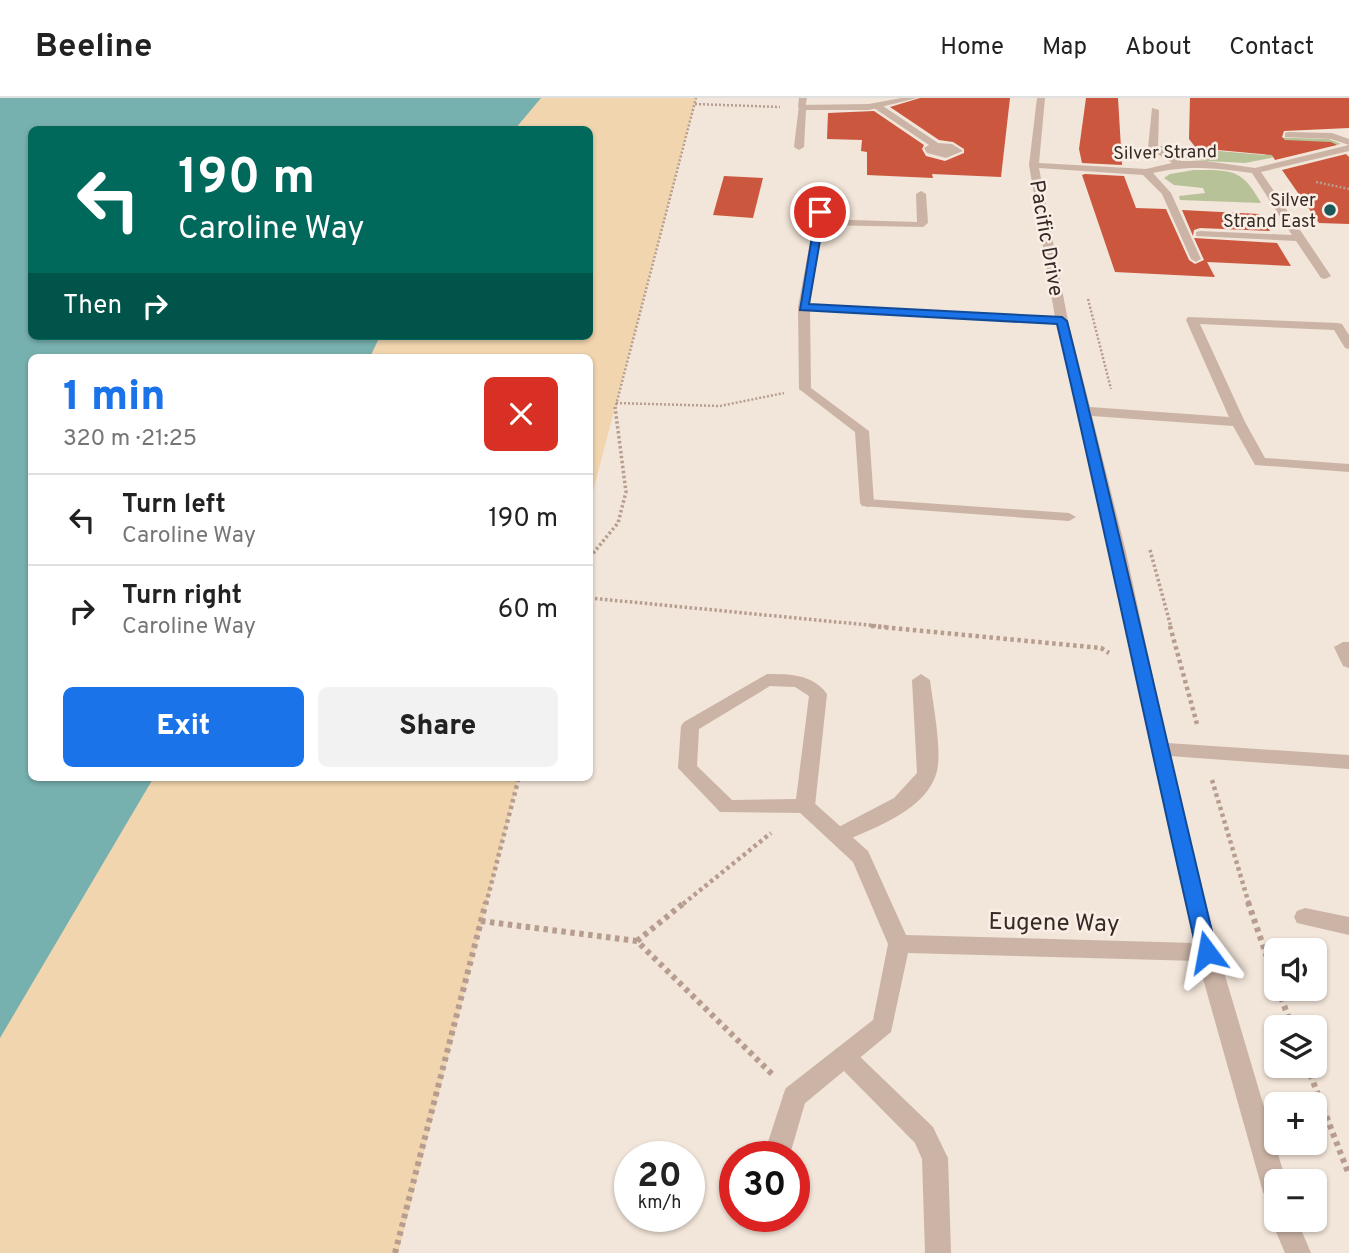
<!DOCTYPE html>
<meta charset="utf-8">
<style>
:root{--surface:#fff;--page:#f2f2f2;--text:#222;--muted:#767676;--line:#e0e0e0;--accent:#1a73e8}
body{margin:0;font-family:Overpass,sans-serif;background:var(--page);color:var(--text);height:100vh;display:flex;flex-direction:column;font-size:26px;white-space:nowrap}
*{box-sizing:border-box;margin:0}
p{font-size:23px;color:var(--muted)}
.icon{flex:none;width:38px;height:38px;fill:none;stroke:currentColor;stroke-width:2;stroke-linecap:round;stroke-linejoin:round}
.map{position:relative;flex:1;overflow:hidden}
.details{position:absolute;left:28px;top:256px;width:565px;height:427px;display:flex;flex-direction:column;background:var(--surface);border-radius:10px;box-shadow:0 2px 5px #0004}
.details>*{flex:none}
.banner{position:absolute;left:28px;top:28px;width:565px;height:214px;border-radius:10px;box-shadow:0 2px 5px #0004;background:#00695c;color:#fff;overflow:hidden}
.fabs{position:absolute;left:1264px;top:840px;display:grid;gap:14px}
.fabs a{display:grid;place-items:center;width:63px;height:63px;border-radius:10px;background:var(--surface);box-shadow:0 2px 5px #0004;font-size:35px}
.speed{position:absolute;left:614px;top:1043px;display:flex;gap:14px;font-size:35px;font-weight:700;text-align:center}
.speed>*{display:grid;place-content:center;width:91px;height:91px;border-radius:50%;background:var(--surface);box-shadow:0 2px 5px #0004;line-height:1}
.speed small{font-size:18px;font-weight:400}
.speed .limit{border:10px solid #d22;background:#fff;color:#111}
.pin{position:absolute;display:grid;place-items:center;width:60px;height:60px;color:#fff;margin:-30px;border:4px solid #fff;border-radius:50%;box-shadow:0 2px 7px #0007}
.me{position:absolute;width:77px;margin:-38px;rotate:347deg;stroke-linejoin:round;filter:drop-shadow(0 0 5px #0008)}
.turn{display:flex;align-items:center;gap:24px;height:147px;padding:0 35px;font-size:32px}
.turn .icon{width:91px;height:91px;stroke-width:2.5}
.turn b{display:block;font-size:49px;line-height:60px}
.then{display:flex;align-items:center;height:66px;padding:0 35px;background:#0003;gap:14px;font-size:26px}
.round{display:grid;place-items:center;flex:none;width:74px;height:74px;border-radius:10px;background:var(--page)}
.headline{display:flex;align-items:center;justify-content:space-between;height:119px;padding:0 35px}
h1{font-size:42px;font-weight:800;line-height:52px;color:var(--accent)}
.button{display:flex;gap:14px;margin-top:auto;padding:14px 35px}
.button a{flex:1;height:80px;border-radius:10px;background:var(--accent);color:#fff;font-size:28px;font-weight:800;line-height:80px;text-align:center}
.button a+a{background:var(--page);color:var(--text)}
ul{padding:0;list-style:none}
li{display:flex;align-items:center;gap:21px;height:91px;padding:0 35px;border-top:2px solid var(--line)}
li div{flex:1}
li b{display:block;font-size:26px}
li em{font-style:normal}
header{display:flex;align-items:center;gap:42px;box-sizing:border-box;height:98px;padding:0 35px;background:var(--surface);border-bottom:2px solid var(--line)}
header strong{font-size:33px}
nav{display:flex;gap:38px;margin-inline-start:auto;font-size:24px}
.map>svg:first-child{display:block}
.green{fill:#b7c299}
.sand{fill:#f0d5ae}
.water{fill:#77b1af}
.building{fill:#cb573f}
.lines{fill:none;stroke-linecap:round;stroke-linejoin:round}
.path-far3{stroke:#b79d8f;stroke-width:2.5;stroke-dasharray:2 2;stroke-linecap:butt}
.path-far2{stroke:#b79d8f;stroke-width:3.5;stroke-dasharray:2.5 2.5;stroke-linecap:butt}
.path-far1{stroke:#b79d8f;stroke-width:4.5;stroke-dasharray:3.5 3.5;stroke-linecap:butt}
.path{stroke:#b79d8f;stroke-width:6;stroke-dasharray:4.5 4.5;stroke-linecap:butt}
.service{fill:#cbb4a5;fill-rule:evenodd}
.minor{fill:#cbb4a5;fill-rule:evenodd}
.route{fill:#1a73e8;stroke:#114b97;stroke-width:2}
.poi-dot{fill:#1a5959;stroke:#faefe6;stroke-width:2.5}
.labels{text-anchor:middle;stroke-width:5;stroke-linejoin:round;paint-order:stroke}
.far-street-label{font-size:18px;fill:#362a26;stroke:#faefe6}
.far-poi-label{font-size:18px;fill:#362a26;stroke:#faefe6;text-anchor:end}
.street-label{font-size:21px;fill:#362a26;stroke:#faefe6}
.near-street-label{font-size:24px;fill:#362a26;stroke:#faefe6}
</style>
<header>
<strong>Beeline</strong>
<nav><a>Home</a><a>Map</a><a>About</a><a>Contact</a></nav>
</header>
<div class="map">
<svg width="1349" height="1155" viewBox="0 0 1349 1155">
<rect width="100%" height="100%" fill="#f2e5d9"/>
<!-- green -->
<path class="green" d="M1263,39L1329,41L1341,46L1245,65L1190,62L1163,52L1160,48L1265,57Z
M1194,72C1233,72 1242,71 1261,105L1180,102L1179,98L1205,95L1203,90L1174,87L1164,80L1170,76Z"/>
<!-- sand -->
<path class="sand" d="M324,0H696L590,405V259H33L53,238H590V32L246,31Z
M0,294L32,679H519L398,1155H0Z"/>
<!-- water -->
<path class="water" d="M0,0H541L515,31L32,32V238H380L370,259H32V679H154L0,940Z"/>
<!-- building -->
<path class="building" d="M920,0H1010L1001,79L932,76L933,80L867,77V54L861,53L862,42L827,41L828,15L874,13L924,47L922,51L926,58L945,63L964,55V51L953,44L939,42L890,9Z
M1086,0H1118L1122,67L1082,65L1079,51Z
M1190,0H1349V30L1284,33L1282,39L1285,42L1331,44L1337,47L1275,62L1272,57L1196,50L1189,41Z
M1346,56L1349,59V126L1319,125L1282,72Z
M1085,76L1124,78L1136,110L1166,111L1189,162L1195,166L1204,162L1194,140L1277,145L1291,168L1207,164L1215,179L1115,174L1082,77Z
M724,78L763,80L753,120L713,117Z
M1182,112L1259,116L1270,133L1200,130L1194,132L1193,138Z"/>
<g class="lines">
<!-- path-far3 -->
<path class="path-far3" d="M695,6L780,9
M1316,84L1349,91
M1088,201L1111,291
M616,305L720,308L784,295
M615,311L696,0"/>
<!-- path-far2 -->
<path class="path-far2" d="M1150,452L1171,529
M590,459L618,425L626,394L615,309
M590,500L889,529"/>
<!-- path-far1 -->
<path class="path-far1" d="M871,528L1101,550L1109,555
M1170,528L1197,626
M1212,682L1249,806
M486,806L519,679
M683,806L771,735"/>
<!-- path -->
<path class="path" d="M1248,804L1276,885
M481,823L637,843L774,978
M637,843L685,804
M1278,891L1292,929
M1307,968L1349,1077
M395,1155L486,804"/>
<!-- service -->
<path class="service" d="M799,0H807L805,11L798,9Z
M874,6H880L938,45L952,46L963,53L946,60L927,55L924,50L929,47L874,10Z
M1152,10L1159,12L1158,49L1183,64V68H1177L1148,50Z
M921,93L926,96L928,125L923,129L818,127L813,124L818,121L917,124L916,96Z
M867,401L1069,415L1076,419L1069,423L862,408L860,405Z
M767,576C789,576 813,576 827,596L815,708L812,713L805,715L720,714L678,670L681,628L684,624ZM770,588L795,589L809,598L796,701L732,702L697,668L699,631Z
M921,576L930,582C933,607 942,650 937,673C928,711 876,729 845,743L838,746L831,743L828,738L831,733L894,700L917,675L912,582Z
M1305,810L1349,819V837L1297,825L1294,819L1297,813Z
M844,948L852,951L933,1029L944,1052L948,1060L951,1155H925L922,1061L915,1045L836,965L832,958L836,951Z
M795,987L804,990L807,998L791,1053L788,1059H768L765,1053L783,998L786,990Z"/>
<!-- minor -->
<path class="minor" d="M901,0H917L869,12H806L804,49L799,52L794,49L799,7L869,6Z
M1037,0H1045L1039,65L1146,71L1180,63H1206L1255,70L1349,47V53L1261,74L1331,178L1325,181L1321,180L1296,143L1196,138V134L1200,133L1292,137L1252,75C1215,70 1189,67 1153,75L1171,95L1201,161L1196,164L1191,161L1162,96L1143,77L1039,70L1068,223L1090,309L1229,319L1186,222L1188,219L1338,225L1342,226L1349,237V251L1345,250L1334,232L1200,226L1245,324L1265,360L1349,366V374L1255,367L1233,328L1092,318L1126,454L1167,645L1349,657V671L1170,658L1218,854L1286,1083H1276V1106L1267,1103L1263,1094L1198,863L908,855L891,934L804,1006L795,1009L786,1006L783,998L786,990L873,922L888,846L853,764L798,713L795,708L798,703L805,701L812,703L868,753L906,837L1194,845C1147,639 1105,431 1057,226L810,213L811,290L869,333L874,405L872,408L867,409L860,405L855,334L799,291L798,209L816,112L825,114L810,206L1055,219L1029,67Z
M1288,34L1332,35L1349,41V47L1331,41L1285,39V35Z
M1343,544H1349V570L1343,568L1334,549Z
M1276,1112V1122H1297L1311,1155H1285L1271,1122Z"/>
</g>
<!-- route -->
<path class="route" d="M820,111L825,114L809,206L1062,219L1067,223C1120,433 1166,644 1217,854L1214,860L1207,863L1200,860L1197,854C1149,645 1106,435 1057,226L800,212L816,114Z"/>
<!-- markers -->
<circle class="poi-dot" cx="1330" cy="112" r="7"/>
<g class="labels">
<!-- far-street labels -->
<g class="far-street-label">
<text transform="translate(1165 54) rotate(-1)" y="6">Silver Strand</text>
</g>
<!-- far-poi labels -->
<g class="far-poi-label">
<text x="1316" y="108">Silver<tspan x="1316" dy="21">Strand East</tspan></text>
</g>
<!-- street labels -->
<g class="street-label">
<text transform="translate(1047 140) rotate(80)" y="7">Pacific Drive</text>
</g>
<!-- near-street labels -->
<g class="near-street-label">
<text transform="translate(1054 824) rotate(1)" y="8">Eugene Way</text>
</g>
</g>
</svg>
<div class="fabs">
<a><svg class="icon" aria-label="sound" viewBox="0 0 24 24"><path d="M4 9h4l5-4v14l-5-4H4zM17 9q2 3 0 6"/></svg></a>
<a><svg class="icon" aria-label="layers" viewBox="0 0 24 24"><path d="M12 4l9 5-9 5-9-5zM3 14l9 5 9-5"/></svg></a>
<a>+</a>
<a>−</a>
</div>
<div class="speed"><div>20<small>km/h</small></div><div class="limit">30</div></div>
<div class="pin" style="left:820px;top:114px;background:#d93025"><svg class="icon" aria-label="arrive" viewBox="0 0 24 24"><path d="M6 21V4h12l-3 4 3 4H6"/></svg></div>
<svg class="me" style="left:1207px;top:854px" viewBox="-20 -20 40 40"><path d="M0-17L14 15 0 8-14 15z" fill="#1a73e8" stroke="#fff" stroke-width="4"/></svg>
<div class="banner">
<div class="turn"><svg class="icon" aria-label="left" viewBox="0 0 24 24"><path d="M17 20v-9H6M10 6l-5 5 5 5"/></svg><div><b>190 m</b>Caroline Way</div></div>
<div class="then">Then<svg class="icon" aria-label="right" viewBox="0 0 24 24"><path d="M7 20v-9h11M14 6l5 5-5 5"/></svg></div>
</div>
<section class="details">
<div class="headline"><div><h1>1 min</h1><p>320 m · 21:25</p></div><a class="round" style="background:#d93025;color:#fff"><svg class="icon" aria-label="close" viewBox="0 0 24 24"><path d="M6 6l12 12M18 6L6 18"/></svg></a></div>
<ul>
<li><svg class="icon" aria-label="left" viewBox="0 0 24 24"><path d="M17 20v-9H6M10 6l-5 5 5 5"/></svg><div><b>Turn left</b><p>Caroline Way</p></div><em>190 m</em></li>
<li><svg class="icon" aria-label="right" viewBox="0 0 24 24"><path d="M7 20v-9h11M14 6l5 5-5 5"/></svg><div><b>Turn right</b><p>Caroline Way</p></div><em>60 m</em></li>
</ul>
<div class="button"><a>Exit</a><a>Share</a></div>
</section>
</div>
